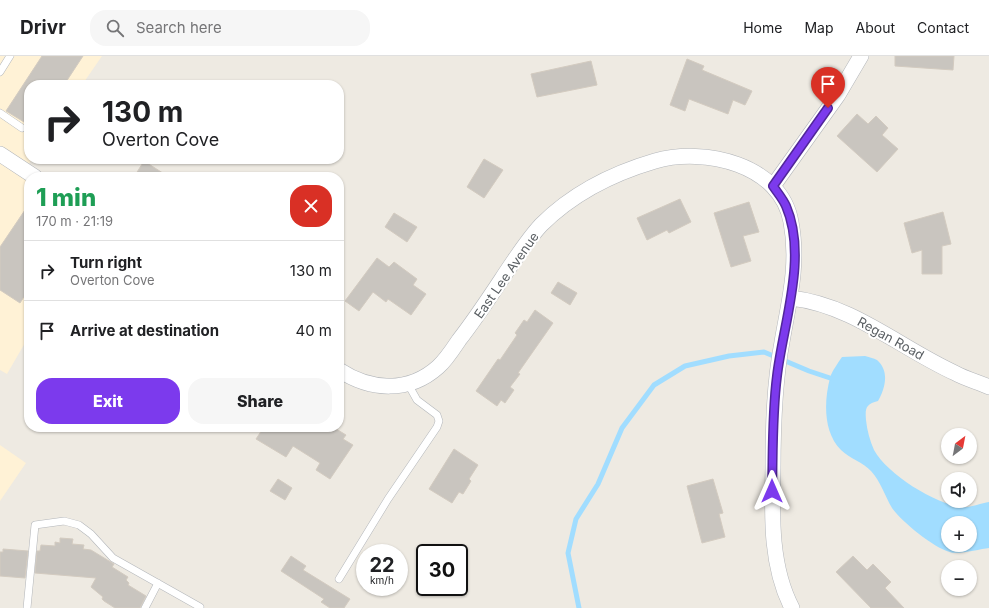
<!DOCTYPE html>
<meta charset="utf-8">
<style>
:root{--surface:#fff;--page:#f6f6f6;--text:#202124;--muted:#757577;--line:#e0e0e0;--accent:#7c3aed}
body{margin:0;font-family:Inter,sans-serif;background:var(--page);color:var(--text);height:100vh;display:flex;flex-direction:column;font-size:15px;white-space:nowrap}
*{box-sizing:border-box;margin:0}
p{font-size:13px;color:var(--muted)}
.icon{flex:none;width:22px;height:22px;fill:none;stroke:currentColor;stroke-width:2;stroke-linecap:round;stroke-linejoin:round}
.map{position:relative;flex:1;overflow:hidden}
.panel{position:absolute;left:24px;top:116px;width:320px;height:260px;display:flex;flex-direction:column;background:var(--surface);border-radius:16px;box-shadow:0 1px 3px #0004}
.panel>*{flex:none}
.guide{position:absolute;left:24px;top:24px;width:320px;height:84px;border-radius:16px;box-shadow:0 1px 3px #0004;background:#fff;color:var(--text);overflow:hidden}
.needle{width:26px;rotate:32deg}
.fabs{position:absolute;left:941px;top:372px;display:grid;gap:8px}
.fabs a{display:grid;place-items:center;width:36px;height:36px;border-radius:50%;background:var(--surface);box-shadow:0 1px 3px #0004;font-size:20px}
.speed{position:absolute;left:356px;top:488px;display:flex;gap:8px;font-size:20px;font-weight:700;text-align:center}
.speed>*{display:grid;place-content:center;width:52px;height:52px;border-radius:50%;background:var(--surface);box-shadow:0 1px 3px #0004;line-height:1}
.speed small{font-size:10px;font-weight:400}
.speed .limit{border:2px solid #111;border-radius:6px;background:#fff;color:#111}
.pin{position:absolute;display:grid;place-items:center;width:34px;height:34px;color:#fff;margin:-41px -17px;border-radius:50% 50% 50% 0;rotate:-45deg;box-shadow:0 0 4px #0007}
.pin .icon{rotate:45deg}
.me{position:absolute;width:44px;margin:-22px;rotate:0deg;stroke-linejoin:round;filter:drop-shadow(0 0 3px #0008)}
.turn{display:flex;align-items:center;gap:14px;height:84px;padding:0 12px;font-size:18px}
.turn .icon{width:52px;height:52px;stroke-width:2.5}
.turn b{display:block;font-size:28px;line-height:34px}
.round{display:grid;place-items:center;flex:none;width:42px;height:42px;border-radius:16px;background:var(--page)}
.overview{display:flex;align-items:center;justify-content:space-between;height:68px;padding:0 12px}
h1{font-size:24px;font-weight:800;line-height:30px;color:#1e9e55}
.button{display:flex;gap:8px;margin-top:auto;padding:8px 12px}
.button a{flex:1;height:46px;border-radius:16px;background:var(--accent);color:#fff;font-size:16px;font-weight:800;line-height:46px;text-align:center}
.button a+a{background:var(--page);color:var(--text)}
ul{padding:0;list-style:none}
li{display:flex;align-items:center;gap:12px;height:60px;padding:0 12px;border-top:1px solid var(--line)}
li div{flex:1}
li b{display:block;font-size:15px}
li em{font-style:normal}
header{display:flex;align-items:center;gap:24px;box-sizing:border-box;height:56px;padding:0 20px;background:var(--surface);border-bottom:1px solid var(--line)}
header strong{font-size:19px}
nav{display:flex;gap:22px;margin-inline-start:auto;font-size:14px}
.search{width:280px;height:36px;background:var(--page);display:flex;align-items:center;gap:10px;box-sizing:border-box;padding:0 14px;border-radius:16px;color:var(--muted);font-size:15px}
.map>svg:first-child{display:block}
.commercial{fill:#fff2d6}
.water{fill:#a1ddff;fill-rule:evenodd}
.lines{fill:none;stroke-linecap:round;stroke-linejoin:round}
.stream{stroke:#a1ddff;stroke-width:5}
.building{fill:#c9c5bf;stroke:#d3cbc0}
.service-casing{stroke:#b3b6ba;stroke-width:8}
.minor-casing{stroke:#b3b6ba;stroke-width:16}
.service{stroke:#fff;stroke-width:7}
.minor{stroke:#fff;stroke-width:15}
.route-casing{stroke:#51269a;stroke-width:10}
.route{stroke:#7c3aed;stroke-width:7}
.labels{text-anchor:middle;stroke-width:4;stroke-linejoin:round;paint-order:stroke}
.street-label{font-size:13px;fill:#5a5f63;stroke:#fff}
</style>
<header>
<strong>Drivr</strong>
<div class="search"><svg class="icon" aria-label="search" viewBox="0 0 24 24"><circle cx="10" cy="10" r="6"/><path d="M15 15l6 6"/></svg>Search here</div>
<nav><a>Home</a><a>Map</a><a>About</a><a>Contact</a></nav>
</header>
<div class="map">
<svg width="989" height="552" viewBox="0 0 989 552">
<rect width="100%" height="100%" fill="#eeeae2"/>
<!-- commercial -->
<path class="commercial" d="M0,0H102L82,29H29V103H32L25,114L29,121V280L7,318L0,314Z
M0,389L26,407L0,445Z"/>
<!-- water -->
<path class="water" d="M865,300C868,301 874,302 877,304C890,315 885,333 878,345C866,348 865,352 866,364C867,374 870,385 874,394C887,418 935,448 962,451C970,452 981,447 989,446V492C980,493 957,499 950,496C934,492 902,466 892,452C885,440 881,426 871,415C863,406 850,403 841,394C823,376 824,345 830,322C832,315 838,307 842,301ZM948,467H970V489H948Z"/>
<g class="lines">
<!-- stream -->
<path class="stream" d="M579,552L568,497L576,463L598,428L622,372L654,329L685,310L729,300L764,296L809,315L830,322"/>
</g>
<!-- building -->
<path class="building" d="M42,0H83L64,29H29V69L6,55Z
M895,0H954L953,14L895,10Z
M687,3L704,10L702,14L752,35L745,49L733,44L728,58L689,43L685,55L670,49Z
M591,5L597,29L537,41L531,18Z
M857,58L868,68L876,60L888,72L882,79L898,93L877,116L837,80Z
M484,103L503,114L484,142L467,131Z
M144,105L169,121H134Z
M680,143L691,166L669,177L667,174L647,184L637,162Z
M749,146L759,176L743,180L751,205L731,211L714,157Z
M29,148V233L20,247L0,234V191Z
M943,156L951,188L942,190V218H922V194L912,197L904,167Z
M394,157L417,171L407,186L385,171Z
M377,202L389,211L394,206L417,223L413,229L426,238L411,259L388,243L386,246L373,236L359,255L345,245Z
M558,226L577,237L570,249L551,237Z
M535,254L553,267L518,317L520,318L510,331L514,334L505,347L501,344L497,350L476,335L498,303L500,304L517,279L515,277L524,264L527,266Z
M264,371H333L346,379L343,383L353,389L330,423L316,414L320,407L293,390L286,401L256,383Z
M454,393L478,409L469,423L471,425L463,438L459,436L452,447L429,433Z
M278,423L292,432L285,444L270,435Z
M713,423L723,457L719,458L725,481L702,487L687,430Z
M60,482L73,483L72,488L84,489L83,493L91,494L114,508L112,511L128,521L126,524L129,527L128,529L146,540L140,552H115L104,545L102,543L103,541L91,531L96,522L35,517L37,495H40L41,489L55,490V486L60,487Z
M3,493L28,495L25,522L0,520V496H3Z
M291,500L306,510L303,514L350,543L344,552H330L321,546L324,543L281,515Z
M853,500L867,514L873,508L891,526L885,532L904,552H871L836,516Z"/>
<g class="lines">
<!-- service casing -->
<g class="service-casing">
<path id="service" d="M0,16L10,0
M0,57L22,72
M339,523L388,443L437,371L439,365L437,359L417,344L408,328
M27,552L35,469L64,465L79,469L91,478L113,502L200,551
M145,552L158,527"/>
</g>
<!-- minor casing -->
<g class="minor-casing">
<path id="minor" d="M0,98L35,121
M773,130L838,39L861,0
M791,242C853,249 900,292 955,317C966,323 978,326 989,331
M339,314C371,335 409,337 438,311C446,304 453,293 459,284C477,261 493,236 509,212C519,197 529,182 541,169C572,138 614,117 655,105C704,91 781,108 791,166C799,208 789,245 782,286C774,328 773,371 773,413C772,459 770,510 792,552"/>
</g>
<!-- service -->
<use href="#service" class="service"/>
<!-- minor -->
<use href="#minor" class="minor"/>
</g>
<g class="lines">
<!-- route casing -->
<g class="route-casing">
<path id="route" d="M772,435C773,397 772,359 777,320C783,268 808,201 786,150C783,143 777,136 773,130L828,52"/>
</g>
<!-- route -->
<use href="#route" class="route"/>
</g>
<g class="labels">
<!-- street labels -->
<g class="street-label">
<text transform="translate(506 219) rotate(-55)" y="5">East Lee Avenue</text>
<text transform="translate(891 282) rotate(29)" y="5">Regan Road</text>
</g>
</g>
</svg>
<div class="fabs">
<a><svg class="needle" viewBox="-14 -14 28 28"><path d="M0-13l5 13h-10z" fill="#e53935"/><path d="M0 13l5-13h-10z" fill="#757577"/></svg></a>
<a><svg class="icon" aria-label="sound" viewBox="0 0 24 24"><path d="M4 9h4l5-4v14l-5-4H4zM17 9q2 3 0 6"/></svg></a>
<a>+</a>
<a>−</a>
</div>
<div class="speed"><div>22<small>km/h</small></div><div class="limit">30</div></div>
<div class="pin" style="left:828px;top:52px;background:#d93025"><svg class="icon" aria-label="arrive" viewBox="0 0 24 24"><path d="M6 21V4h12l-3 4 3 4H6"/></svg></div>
<svg class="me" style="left:772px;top:435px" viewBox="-20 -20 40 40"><path d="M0-17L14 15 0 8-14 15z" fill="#7c3aed" stroke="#fff" stroke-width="4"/></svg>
<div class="guide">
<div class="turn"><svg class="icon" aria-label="right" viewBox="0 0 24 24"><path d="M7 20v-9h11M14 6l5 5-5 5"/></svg><div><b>130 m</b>Overton Cove</div></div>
</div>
<section class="panel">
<div class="overview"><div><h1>1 min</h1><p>170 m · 21:19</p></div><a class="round" style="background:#d93025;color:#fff"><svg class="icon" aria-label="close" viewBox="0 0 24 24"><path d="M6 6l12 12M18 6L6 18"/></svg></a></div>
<ul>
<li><svg class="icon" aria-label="right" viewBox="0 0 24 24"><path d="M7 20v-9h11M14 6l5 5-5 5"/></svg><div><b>Turn right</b><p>Overton Cove</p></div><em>130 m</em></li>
<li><svg class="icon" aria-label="arrive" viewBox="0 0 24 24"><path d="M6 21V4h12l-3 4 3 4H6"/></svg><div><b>Arrive at destination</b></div><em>40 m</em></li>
</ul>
<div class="button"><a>Exit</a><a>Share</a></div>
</section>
</div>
